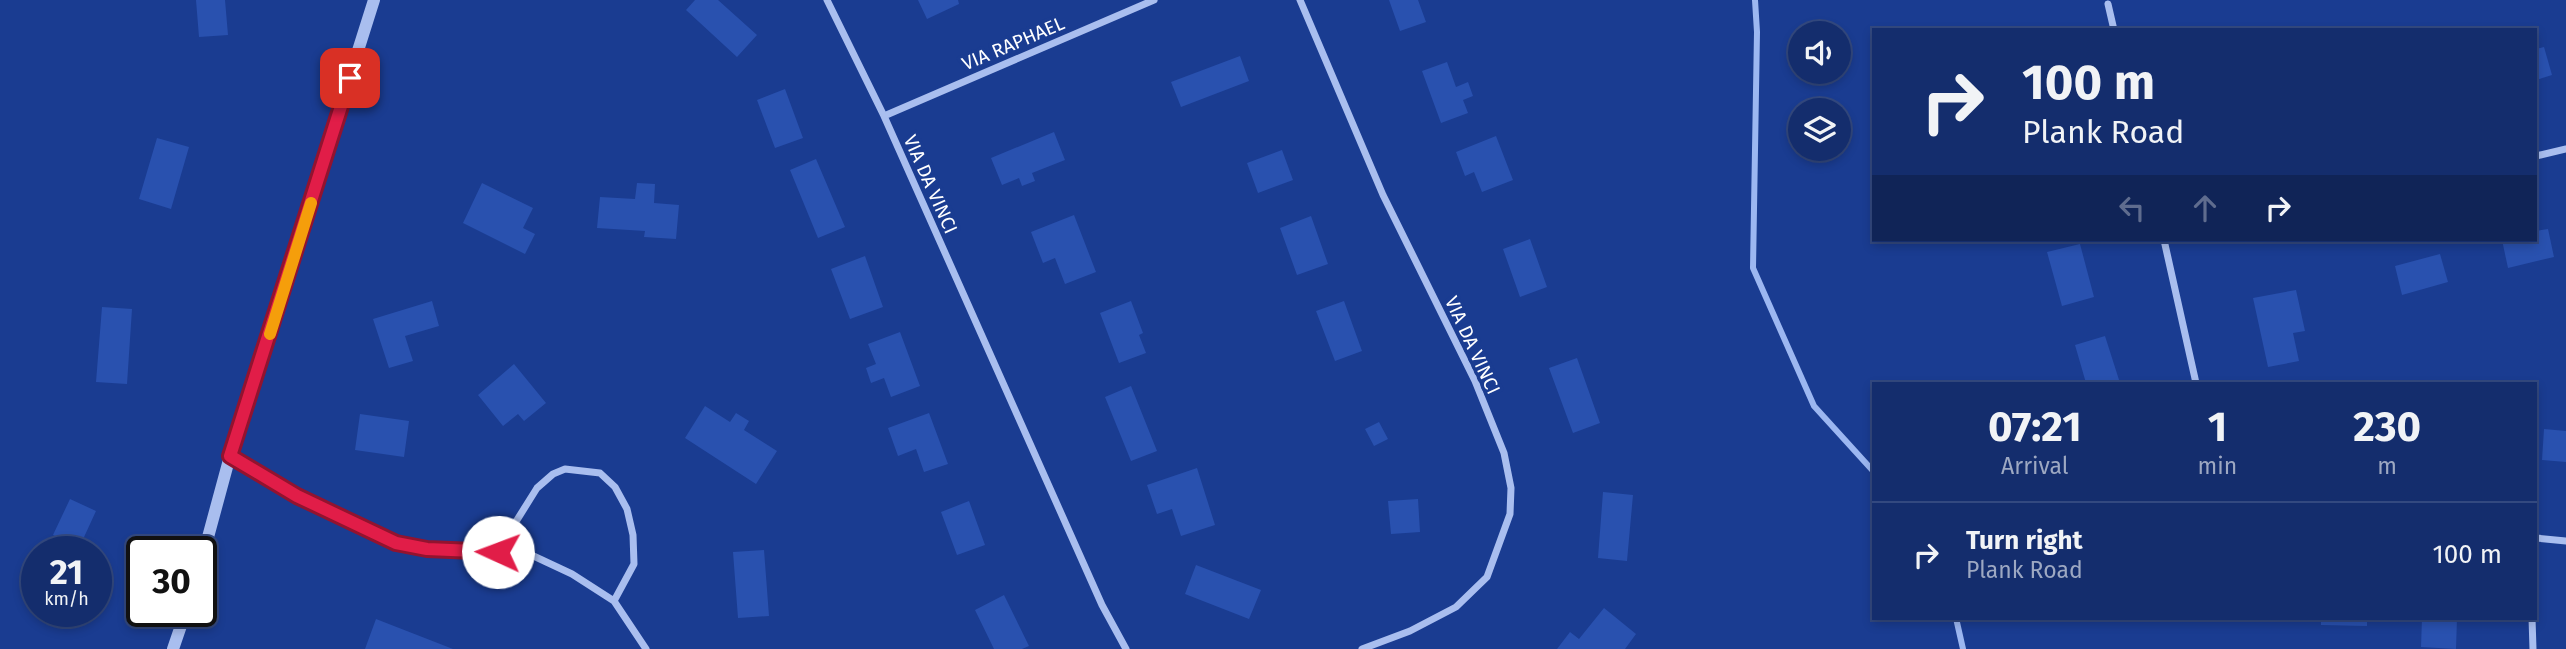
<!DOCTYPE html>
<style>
:root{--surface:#142d6d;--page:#1d3572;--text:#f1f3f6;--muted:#9da8c2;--line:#334980}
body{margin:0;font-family:"Fira Sans",sans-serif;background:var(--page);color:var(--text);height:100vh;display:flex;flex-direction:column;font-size:26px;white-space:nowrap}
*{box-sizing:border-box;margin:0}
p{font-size:23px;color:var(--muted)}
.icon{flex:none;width:38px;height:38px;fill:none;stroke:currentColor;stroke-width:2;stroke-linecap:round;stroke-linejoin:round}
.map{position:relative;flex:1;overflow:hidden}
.details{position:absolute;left:1872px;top:382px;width:665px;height:238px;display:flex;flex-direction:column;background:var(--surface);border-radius:0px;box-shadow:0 4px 10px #0003,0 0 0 2px var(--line)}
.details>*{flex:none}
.hud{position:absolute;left:1872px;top:28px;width:665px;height:214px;border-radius:0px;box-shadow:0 4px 10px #0003,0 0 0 2px var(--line);background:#142d6d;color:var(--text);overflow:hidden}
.tools{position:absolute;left:1788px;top:21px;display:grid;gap:14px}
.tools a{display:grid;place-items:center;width:63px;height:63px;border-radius:50%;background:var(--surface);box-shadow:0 4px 10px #0003,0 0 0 2px var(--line);font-size:35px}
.speed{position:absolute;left:21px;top:536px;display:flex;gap:14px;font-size:35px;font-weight:700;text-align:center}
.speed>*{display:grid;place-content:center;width:91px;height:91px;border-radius:50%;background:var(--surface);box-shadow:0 4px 10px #0003,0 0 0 2px var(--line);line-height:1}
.speed small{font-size:18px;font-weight:400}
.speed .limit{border:4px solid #111;border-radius:10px;background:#fff;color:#111}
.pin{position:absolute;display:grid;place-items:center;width:60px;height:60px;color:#fff;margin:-30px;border-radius:14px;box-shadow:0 4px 10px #0006}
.me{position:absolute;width:77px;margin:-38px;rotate:272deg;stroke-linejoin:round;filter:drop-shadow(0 0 5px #0008)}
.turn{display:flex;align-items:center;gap:24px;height:147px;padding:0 35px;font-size:32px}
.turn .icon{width:91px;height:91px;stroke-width:2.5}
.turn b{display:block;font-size:49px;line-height:60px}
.lanes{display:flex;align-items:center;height:66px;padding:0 35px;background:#0003;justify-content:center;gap:35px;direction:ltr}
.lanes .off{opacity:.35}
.eta{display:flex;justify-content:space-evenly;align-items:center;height:119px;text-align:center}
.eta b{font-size:42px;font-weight:700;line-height:49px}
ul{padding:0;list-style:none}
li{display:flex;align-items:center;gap:21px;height:105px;padding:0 35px;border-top:2px solid var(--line)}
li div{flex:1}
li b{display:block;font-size:26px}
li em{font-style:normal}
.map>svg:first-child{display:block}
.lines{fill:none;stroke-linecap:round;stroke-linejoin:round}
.stream{stroke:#9cb7f1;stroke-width:6}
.building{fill:#2951af}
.minor{stroke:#a9beef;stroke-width:7}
.tertiary{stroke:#a9beef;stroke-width:12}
.route-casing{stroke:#92132f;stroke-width:18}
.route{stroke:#e11d48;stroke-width:12}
.slow{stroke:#f59e0b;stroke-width:12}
.labels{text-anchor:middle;stroke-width:7;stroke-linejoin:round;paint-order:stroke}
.street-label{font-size:19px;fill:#fff;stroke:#1a3c91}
</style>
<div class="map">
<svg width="2566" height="649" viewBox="0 0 2566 649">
<rect width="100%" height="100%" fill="#1a3c91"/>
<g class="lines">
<!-- stream -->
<path class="stream" d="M1755,0L1757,32L1753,268L1814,406L1874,472
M1956,618L1963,649"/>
</g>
<!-- building -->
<path class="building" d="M196,0H225L228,35L199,37Z
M695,0H718L757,35L737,57L686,10Z
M918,0H958L959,4L927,19Z
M1389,0H1418L1426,22L1400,31Z
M2544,47L2552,75L2536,80V49Z
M1240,56L1249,81L1181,107L1171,82Z
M1447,62L1456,87L1468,82L1473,96L1463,100L1468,113L1441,123L1422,71Z
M785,89L803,138L775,148L757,100Z
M1054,132L1065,160L1032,173L1035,181L1022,186L1019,178L1002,185L991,158Z
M1496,136L1513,180L1482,192L1474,172L1465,176L1456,152Z
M157,138L189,147L171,209L139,199Z
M1282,150L1293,180L1258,193L1247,163Z
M816,159L845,227L818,238L790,170Z
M482,183L533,208L523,228L535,234L525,254L463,223Z
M637,183L655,184L654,203L679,205L676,239L644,237L645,231L597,228L600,197L635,199Z
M1074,215L1096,272L1065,284L1055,258L1043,263L1031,232Z
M1311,216L1328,264L1297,275L1280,228Z
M2548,229L2554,257L2508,268L2502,240H2536V231Z
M1530,239L1547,287L1520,297L1503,249Z
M2080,244L2094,297L2062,306L2047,252Z
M2440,254L2448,282L2402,295L2395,266Z
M865,256L883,307L850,319L831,269Z
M2296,290L2305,331L2293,333L2299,361L2268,367L2253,298Z
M432,301L439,326L405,336L413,361L389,368L373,319Z
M1131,301L1143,333L1139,335L1146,353L1119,363L1100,313Z
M1344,301L1362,351L1335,361L1316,311Z
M102,307L132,309L127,384L96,382Z
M900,332L920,386L891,397L884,378L871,383L866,368L876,364L868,344Z
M2105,336L2120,383H2086L2075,345Z
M1577,358L1600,423L1573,433L1549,368Z
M514,364L546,403L524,421L518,414L503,426L478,395Z
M1131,386L1157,451L1131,461L1105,397Z
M705,406L730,422L736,413L749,421L744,430L777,451L756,484L685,438Z
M929,413L948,464L924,472L916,449L898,456L888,428Z
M360,414L409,421L404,457L355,450Z
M1379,422L1388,439L1374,446L1365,429Z
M2544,429L2566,431V462L2542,460Z
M1197,468L1215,525L1181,536L1172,509L1157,514L1147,485Z
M1603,492L1633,495L1627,561L1598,558Z
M70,499L96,511L79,548L53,535Z
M1418,499L1420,532L1391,534L1388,501Z
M969,501L985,545L957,555L941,512Z
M764,550L769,616L738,618L733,552Z
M1196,565L1261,590L1249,619L1185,594Z
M1004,595L1029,646L1022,649H994L975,610Z
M1604,608L1636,634L1625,649H1557L1570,632L1579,639Z
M2321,618H2367V626L2321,625Z
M2422,618H2457L2456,649L2421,647Z
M376,619L453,649H365Z"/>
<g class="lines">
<!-- minor -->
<path class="minor" d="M827,0L884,116L1102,605L1126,649
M1300,0L1383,195L1475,381L1504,453L1511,488L1510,514L1487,577L1456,607L1410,631L1362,649
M2108,4L2114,30
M884,116L1154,0
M2536,156L2566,149
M2164,240L2196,383
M230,456L297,496L396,543L427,549L525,552L572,574L614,601L646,649
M2536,538L2566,541
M497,552L537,488L553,474L565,469L600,473L615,487L627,509L633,535L634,564L614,601
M2532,618L2533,649"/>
<!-- tertiary -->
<path class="tertiary" d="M201,563L230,456L374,0
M173,649L186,611"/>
</g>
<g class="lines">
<!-- route casing -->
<g class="route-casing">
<path id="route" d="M350,78L230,456L297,496L396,543L427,549L498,552"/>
</g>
<!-- route -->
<use href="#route" class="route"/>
<!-- slow -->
<path class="slow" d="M270,334L311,203"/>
</g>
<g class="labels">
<!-- street labels -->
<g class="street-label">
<text transform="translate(1013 43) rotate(-23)" y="7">VIA RAPHAEL</text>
<text transform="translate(931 184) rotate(66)" y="7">VIA DA VINCI</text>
<text transform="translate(1473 345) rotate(65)" y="7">VIA DA VINCI</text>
</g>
</g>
</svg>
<div class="tools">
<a><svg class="icon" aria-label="sound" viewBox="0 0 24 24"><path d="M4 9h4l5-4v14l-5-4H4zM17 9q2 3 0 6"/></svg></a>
<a><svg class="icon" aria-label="layers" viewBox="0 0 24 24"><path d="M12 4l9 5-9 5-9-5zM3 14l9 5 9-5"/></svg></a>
</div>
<div class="speed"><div>21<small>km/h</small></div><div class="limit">30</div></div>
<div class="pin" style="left:350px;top:78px;background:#d93025"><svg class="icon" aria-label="arrive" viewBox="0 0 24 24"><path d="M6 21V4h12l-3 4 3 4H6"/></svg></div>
<svg class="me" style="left:498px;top:552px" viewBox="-20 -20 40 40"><circle r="19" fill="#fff"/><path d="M0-13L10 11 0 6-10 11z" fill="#e11d48"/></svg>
<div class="hud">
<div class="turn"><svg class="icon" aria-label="right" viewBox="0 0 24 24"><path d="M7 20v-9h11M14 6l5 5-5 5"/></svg><div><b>100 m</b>Plank Road</div></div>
<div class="lanes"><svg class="icon off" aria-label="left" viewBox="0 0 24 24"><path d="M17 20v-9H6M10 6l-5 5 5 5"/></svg><svg class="icon off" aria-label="ahead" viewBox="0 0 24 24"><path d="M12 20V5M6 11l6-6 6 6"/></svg><svg class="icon" aria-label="right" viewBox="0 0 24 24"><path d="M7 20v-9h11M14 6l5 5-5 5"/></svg></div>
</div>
<section class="details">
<div class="eta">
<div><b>07:21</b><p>Arrival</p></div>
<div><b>1</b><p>min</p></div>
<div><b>230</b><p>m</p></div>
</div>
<ul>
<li><svg class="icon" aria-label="right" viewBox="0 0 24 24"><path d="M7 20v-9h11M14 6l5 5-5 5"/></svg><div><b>Turn right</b><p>Plank Road</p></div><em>100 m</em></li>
</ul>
</section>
</div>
